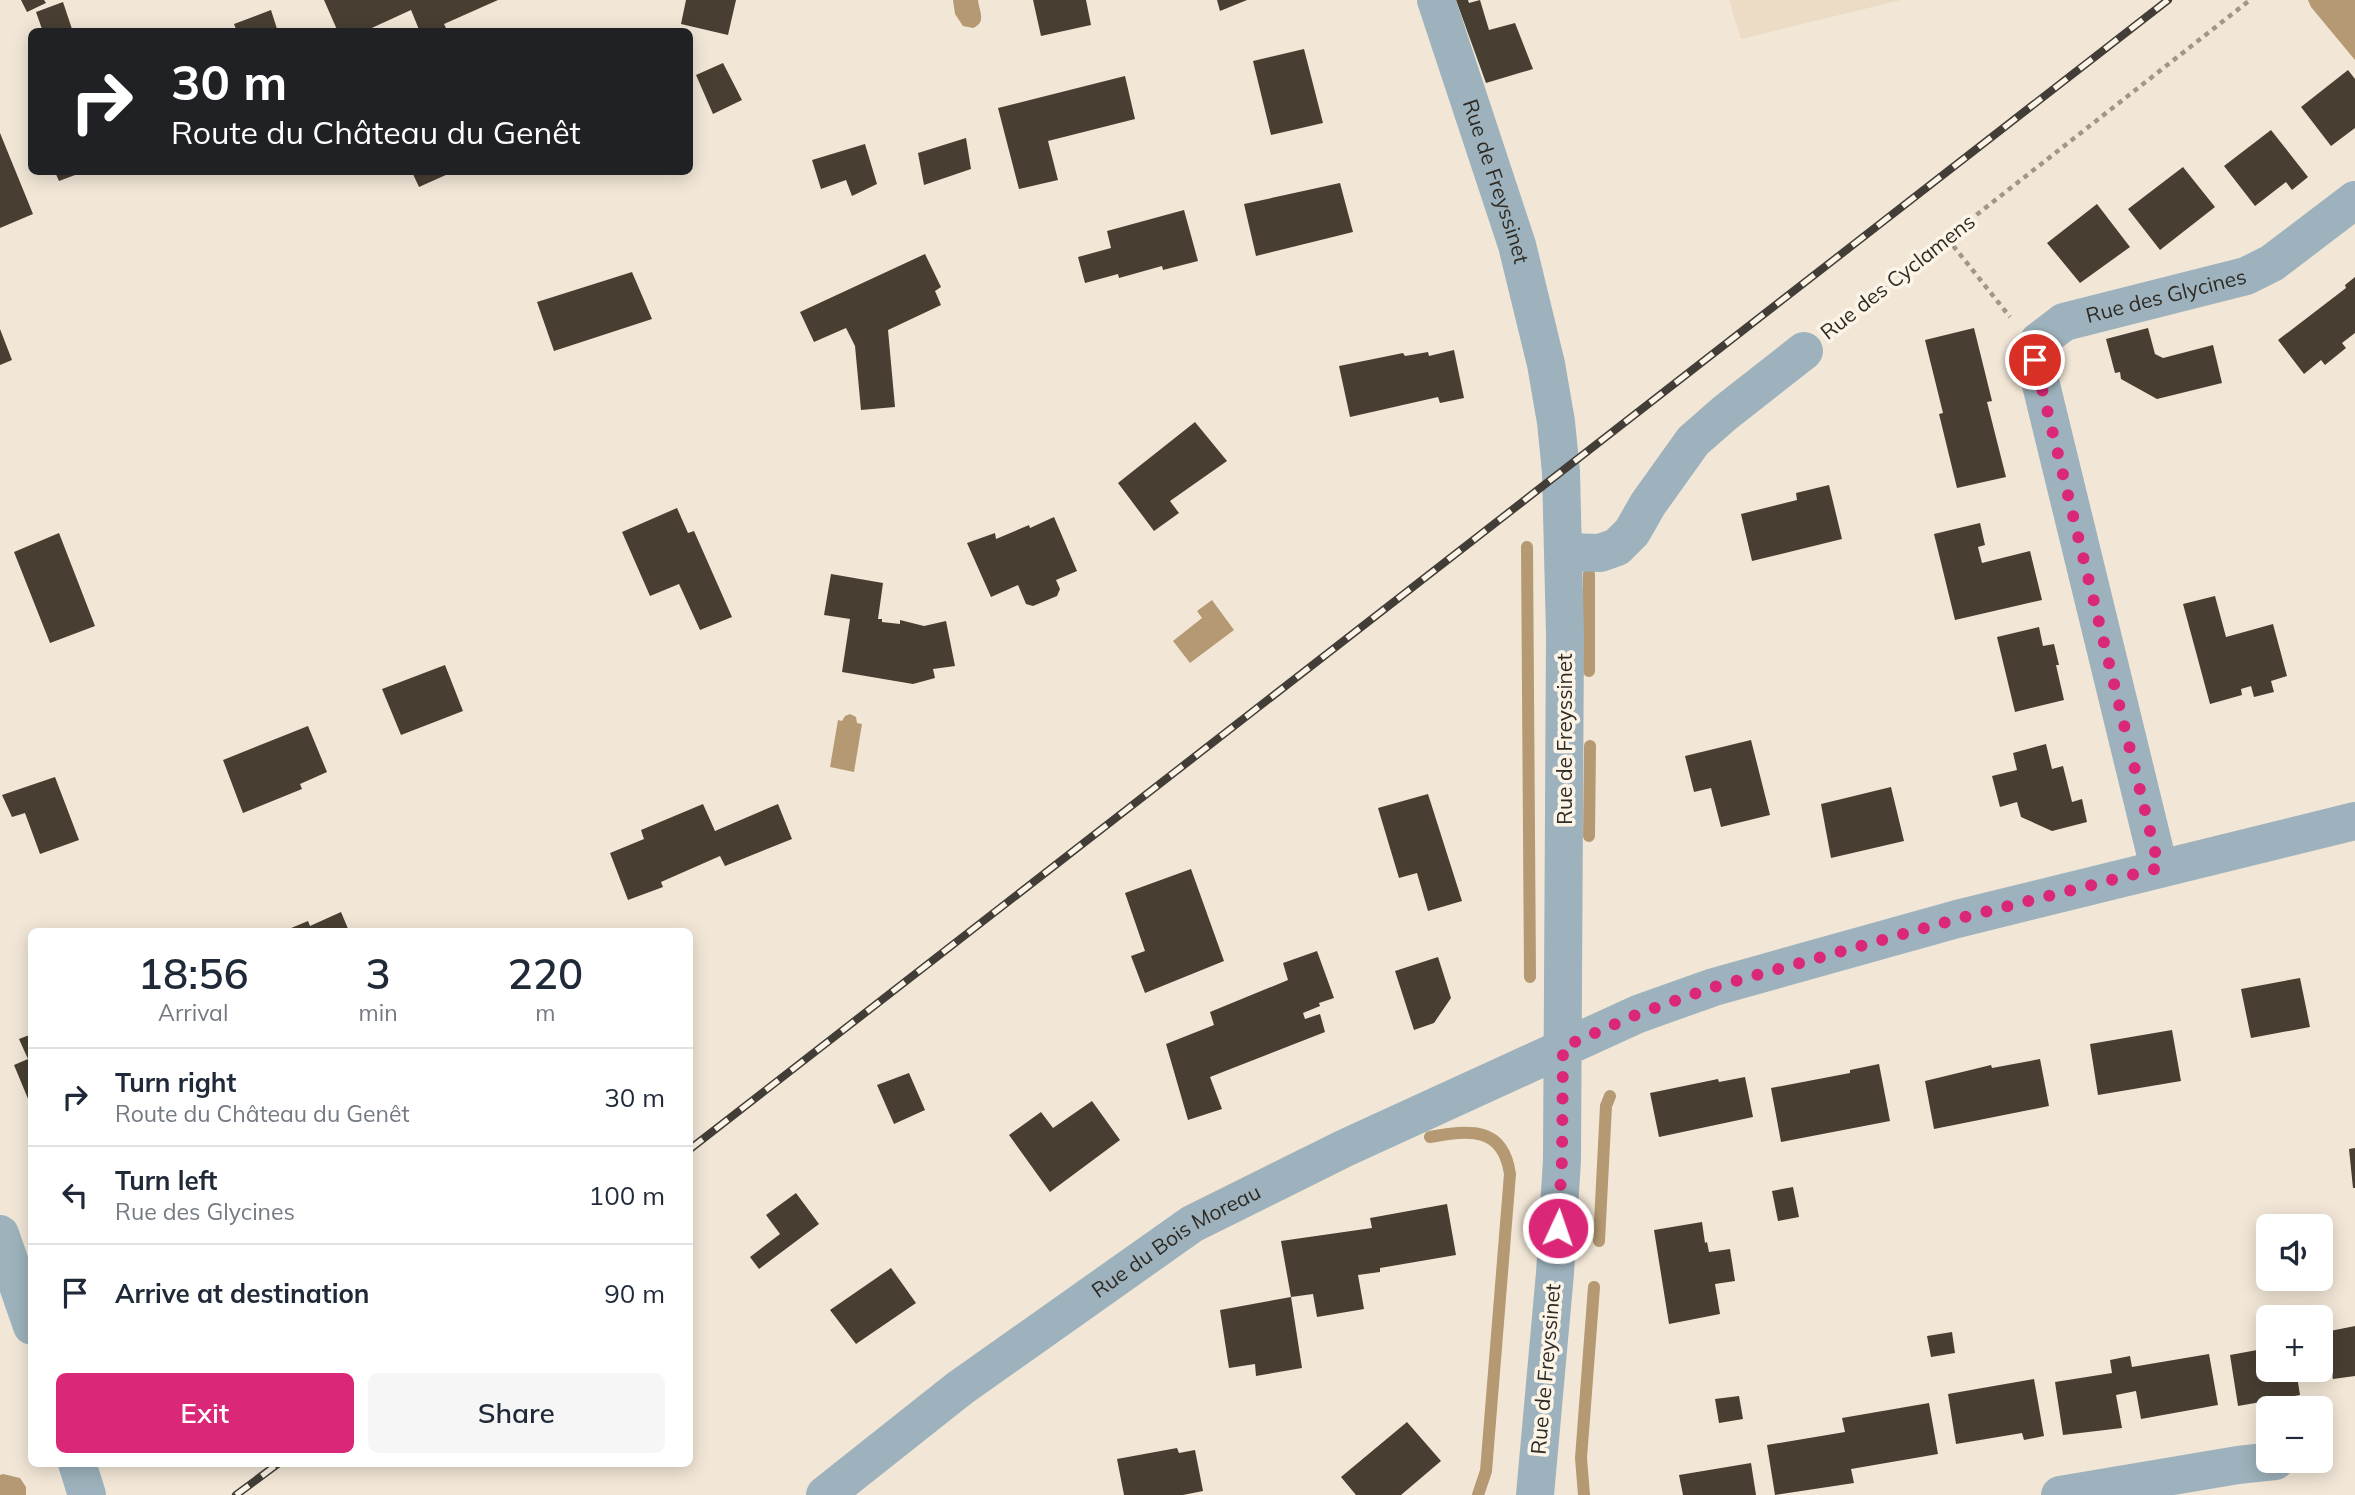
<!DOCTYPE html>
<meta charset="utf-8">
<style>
:root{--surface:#fff;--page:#f6f6f7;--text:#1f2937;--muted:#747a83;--line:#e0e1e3;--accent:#db2777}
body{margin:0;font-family:Mulish,sans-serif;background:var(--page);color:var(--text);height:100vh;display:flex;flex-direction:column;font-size:26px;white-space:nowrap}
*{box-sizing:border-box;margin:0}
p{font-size:23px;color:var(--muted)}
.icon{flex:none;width:38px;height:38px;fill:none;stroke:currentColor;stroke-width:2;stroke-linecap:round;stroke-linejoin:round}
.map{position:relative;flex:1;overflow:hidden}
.sheet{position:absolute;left:28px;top:928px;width:665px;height:539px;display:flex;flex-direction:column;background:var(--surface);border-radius:10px;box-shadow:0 4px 18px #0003}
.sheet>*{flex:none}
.banner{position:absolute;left:28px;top:28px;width:665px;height:147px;border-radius:10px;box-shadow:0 4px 18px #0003;background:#202124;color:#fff;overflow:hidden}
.controls{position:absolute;left:2256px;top:1214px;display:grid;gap:14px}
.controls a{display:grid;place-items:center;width:77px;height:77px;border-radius:10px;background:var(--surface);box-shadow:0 4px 18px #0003;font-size:35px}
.pin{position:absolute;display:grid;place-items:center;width:60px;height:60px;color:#fff;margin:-30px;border:4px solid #fff;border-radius:50%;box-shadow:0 2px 7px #0007}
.me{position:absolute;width:77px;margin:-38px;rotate:3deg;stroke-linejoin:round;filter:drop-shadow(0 0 5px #0008)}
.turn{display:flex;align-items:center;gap:24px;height:147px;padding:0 28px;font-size:32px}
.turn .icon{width:91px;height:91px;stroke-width:2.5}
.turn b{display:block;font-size:49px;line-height:60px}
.eta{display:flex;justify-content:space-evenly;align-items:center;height:119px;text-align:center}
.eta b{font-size:42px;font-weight:600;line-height:49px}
.button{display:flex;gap:14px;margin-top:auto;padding:14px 28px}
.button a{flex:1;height:80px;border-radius:10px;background:var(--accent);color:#fff;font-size:28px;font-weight:600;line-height:80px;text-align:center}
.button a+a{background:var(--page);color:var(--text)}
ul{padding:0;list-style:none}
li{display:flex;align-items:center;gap:21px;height:98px;padding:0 28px;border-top:2px solid var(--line)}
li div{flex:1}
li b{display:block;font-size:26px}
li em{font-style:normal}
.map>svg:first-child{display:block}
.built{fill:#ecdcc6}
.water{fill:#b49972}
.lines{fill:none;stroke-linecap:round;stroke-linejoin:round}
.stream{stroke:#b49972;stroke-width:12}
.building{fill:#483f32}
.path{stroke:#9f978b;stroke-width:4.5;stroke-dasharray:5 5;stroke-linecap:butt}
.minor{stroke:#9db2bc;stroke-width:38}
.rail-casing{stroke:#423e37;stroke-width:8}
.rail{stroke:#fdf4e8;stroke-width:5;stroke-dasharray:16;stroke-linecap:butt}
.route{stroke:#db2777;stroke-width:12;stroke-dasharray:0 21.6}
.labels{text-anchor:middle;stroke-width:7;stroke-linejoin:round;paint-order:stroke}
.street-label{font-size:21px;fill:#2e2a24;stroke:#fdf4e8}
</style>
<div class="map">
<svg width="2355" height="1495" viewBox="0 0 2355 1495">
<rect width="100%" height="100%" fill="#f2e7d7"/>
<!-- built -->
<path class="built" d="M1729,0H1901L1741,39Z"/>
<!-- water -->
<path class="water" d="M953,0H978C979,11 987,22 973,28L963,26L955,14Z
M2308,0H2355V60L2311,7Z
M1212,600L1234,630L1190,663L1173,641L1202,618L1197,611Z
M850,714L856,717L857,723L862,724L854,772L830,767L838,720L842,721L845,716Z
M3,1474L20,1478L26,1487V1495H0V1475Z"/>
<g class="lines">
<!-- stream -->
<path class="stream" d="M1527,547L1530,977
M1589,574V671
M1589,836L1590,746
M1430,1137C1470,1130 1503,1126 1510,1174L1486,1471L1478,1495
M1599,1241L1606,1106L1610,1096
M1584,1495L1581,1458L1594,1287"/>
</g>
<!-- building -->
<path class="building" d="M21,0H44L46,3L27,12Z
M324,0H498L444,24L448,32H420L411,10L363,32H338Z
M686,0H736L728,35L681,24Z
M1033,0H1086L1091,25L1041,36Z
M1217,0H1247L1220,11Z
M1456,0H1468L1469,3L1480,0L1489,30L1515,23L1533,69L1486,83Z
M63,2L73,32H43L36,12Z
M271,10L278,32H237L234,24Z
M1304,49L1323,123L1271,135L1253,61Z
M723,63L742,100L713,114L696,75Z
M2348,70L2355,79V128L2331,146L2301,107Z
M1125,76L1135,119L1048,141L1058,180L1019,189L998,108Z
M2271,130L2308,177L2292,190L2286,182L2255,206L2224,166Z
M0,133L33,214L0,228Z
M966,138L971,169L924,185L918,153Z
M865,144L877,184L852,196L846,180L821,189L812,160Z
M2183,167L2215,207L2160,250L2128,209Z
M55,172H83L59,181Z
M412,172H447L448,174L419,187Z
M1340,183L1353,232L1256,256L1244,204Z
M2097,204L2130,247L2080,283L2047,243Z
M1184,210L1198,261L1163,270L1162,266L1119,278L1118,274L1085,283L1078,257L1111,248L1107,231Z
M925,254L941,287L935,291L941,305L888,330L895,407L861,410L855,346L846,328L814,342L800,312Z
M632,272L652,319L554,351L537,302Z
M2355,277V333L2342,343L2346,348L2325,365L2321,360L2304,374L2278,340L2346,288L2345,285Z
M1974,328L1992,401L1987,402L2006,477L1957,488L1939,414L1943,413L1925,340Z
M2148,328L2155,354L2163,358L2213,345L2222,383L2157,399L2121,379L2120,372L2115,373L2106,339Z
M0,329L12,360L0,365Z
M1454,350L1464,398L1440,403L1438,397L1350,417L1339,366L1403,353L1405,356L1428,352L1429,356Z
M1195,422L1227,461L1170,501L1179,513L1154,531L1118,483Z
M1829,485L1842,539L1752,561L1741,514L1797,500L1796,493Z
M677,508L688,533L694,531L732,617L700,630L679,584L650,596L622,532Z
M1054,517L1077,571L1056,580L1060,589L1057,596L1033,606L1026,604L1018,585L991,597L967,543L995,533L996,539L1029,525L1030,528Z
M1980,523L1985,545L1978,547L1982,563L2030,551L2042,600L1955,620L1934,534Z
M59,533L95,626L50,643L14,552Z
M831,574L883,583L878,619H882V622L900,624V620L924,626L946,621L955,666L933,669L935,678L913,684L842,672L850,619L824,615Z
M2215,596L2226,637L2273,624L2287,676L2271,681L2274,692L2254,697L2251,686L2241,689L2242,695L2210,704L2183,604Z
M2039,627L2043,646L2054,644L2059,665H2056L2064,700L2015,712L1997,637Z
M445,665L463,711L401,735L382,689Z
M308,726L327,772L300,784L302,789L243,813L223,760Z
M1751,740L1770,815L1721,827L1711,788L1694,792L1685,756Z
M2046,744L2052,769L2063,766L2072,802L2082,799L2087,822L2052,831L2021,817L2017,802L2000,807L1992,776L2017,770L2013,753Z
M55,777L79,840L40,854L25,813L12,817L2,795Z
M1891,787L1904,841L1831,858L1821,804Z
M1428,794L1462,901L1428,911L1417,873L1399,878L1378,808Z
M703,804L715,831L778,804L792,839L725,866L720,856L661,882L663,887L628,900L610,853L644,839L641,830Z
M1191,869L1224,961L1145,993L1131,956L1145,951L1125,893Z
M341,912L349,931H284L308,921L310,926Z
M1317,951L1334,998L1319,1003L1320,1006L1303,1013L1305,1019L1320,1014L1325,1032L1210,1077L1222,1109L1188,1120L1166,1044L1214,1025L1210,1012L1288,980L1283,963Z
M1438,957L1451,998L1434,1023L1414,1030L1395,971Z
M2300,978L2310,1027L2251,1038L2241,989Z
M2172,1030L2181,1081L2098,1095L2090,1044Z
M32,1034L31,1089V1106L14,1065L28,1059L19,1039Z
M2040,1059L2049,1106L1934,1129L1925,1081L1991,1065L1992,1068Z
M1879,1064L1890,1121L1781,1142L1771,1088L1850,1073V1070Z
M909,1073L925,1110L894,1124L877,1085Z
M1745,1077L1753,1117L1659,1137L1650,1093L1718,1079L1719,1082Z
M1092,1101L1120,1140L1050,1192L1009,1135L1041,1112L1053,1128Z
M2355,1148V1188H2353L2349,1149Z
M1793,1187L1799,1217L1778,1221L1772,1191Z
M796,1193L819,1224L759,1269L750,1257L780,1234L766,1215Z
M1447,1204L1456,1255L1380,1268V1272L1358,1275L1364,1309L1317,1317L1313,1294L1291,1297L1281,1241L1372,1228L1370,1218Z
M1702,1222L1705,1243L1707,1242L1709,1252L1730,1249L1735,1281L1715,1284L1720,1314L1669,1324L1654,1230Z
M891,1268L916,1303L856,1344L830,1310Z
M1291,1297L1302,1368L1256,1376L1255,1364L1229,1368L1220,1310Z
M2355,1326V1376L2333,1379L2325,1332Z
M1952,1332L1955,1353L1931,1357L1927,1336Z
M2268,1348V1370H2296L2300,1395L2238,1406L2230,1355Z
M2209,1354L2218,1405L2141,1419L2136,1391L2116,1395L2122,1428L2063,1435L2055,1382L2112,1373L2110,1360L2130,1356L2132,1367Z
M2034,1379L2044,1436L2024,1440L2022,1433L1956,1444L1948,1394Z
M1739,1396L1743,1419L1719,1423L1715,1399Z
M1929,1403L1938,1454L1851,1469L1854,1483L1775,1495L1767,1445L1845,1432L1842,1418Z
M1407,1422L1441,1461L1401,1495H1356L1341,1477Z
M1177,1448L1179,1453L1195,1450L1203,1491L1183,1495H1124L1117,1459Z
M1751,1463L1756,1495H1683L1679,1475Z"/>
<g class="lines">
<!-- path -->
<path class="path" d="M1947,238L2010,317
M1835,326L2250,0"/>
<!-- minor -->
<g class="minor">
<path id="s1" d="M1436,0L1517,245L1546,364L1556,422L1561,472L1565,634L1562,1160L1555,1273L1535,1495"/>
<path d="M1563,552L1600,553L1617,547L1632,532L1648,504L1693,441L1725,413L1804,351"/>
<path id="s2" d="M2159,868L2035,360L2039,341L2064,322L2246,276L2272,263L2355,200"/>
<path d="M0,1234L32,1326"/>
<path d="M77,1463L87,1495"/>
<path id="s3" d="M825,1495L960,1388L1192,1224L1345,1148L1638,1014L1714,987L1957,919L2355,821"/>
<path d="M2060,1495L2238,1465L2275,1461"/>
</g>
<!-- rail casing -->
<g class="rail-casing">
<path id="rail" d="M690,1149L2168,0
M236,1495L279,1463"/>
</g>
<!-- rail -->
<use href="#rail" class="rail"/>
</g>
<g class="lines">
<!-- route -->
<path class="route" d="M1558,1228L1562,1160L1563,1047L1638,1014L1714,987L1957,919L2159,868L2035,360"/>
</g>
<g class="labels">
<!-- street labels -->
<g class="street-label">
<text dy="7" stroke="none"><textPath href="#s1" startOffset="191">Rue de Freyssinet</textPath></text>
<text transform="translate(1898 277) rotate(-38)" y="7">Rue des Cyclamens</text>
<text dy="7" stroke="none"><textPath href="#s2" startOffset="679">Rue des Glycines</textPath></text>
<text transform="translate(1565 739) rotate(-90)" y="7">Rue de Freyssinet</text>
<text dy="7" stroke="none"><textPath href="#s3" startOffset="434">Rue du Bois Moreau</textPath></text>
<text transform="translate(1546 1369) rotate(-85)" y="7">Rue de Freyssinet</text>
</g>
</g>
</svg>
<div class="controls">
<a><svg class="icon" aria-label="sound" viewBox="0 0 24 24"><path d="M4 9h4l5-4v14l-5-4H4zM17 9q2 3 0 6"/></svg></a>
<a>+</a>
<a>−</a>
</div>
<div class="pin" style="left:2035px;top:360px;background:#d93025"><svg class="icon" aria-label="arrive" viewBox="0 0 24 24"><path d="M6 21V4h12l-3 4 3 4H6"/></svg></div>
<svg class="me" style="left:1558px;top:1228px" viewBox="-20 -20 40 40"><circle r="17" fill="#db2777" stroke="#fff" stroke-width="3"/><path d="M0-11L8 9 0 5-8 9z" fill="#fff"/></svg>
<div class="banner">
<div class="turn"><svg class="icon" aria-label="right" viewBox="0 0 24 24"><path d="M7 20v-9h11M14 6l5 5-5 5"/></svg><div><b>30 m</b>Route du Château du Genêt</div></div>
</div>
<section class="sheet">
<div class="eta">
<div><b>18:56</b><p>Arrival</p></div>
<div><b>3</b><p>min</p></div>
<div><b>220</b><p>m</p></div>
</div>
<ul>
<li><svg class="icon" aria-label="right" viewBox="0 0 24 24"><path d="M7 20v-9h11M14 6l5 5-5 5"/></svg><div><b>Turn right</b><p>Route du Château du Genêt</p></div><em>30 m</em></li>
<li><svg class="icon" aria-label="left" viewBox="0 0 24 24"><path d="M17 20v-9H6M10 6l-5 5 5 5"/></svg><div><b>Turn left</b><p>Rue des Glycines</p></div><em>100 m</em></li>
<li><svg class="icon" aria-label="arrive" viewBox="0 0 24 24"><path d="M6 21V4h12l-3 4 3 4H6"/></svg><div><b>Arrive at destination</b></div><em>90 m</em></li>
</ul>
<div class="button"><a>Exit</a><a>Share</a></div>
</section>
</div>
